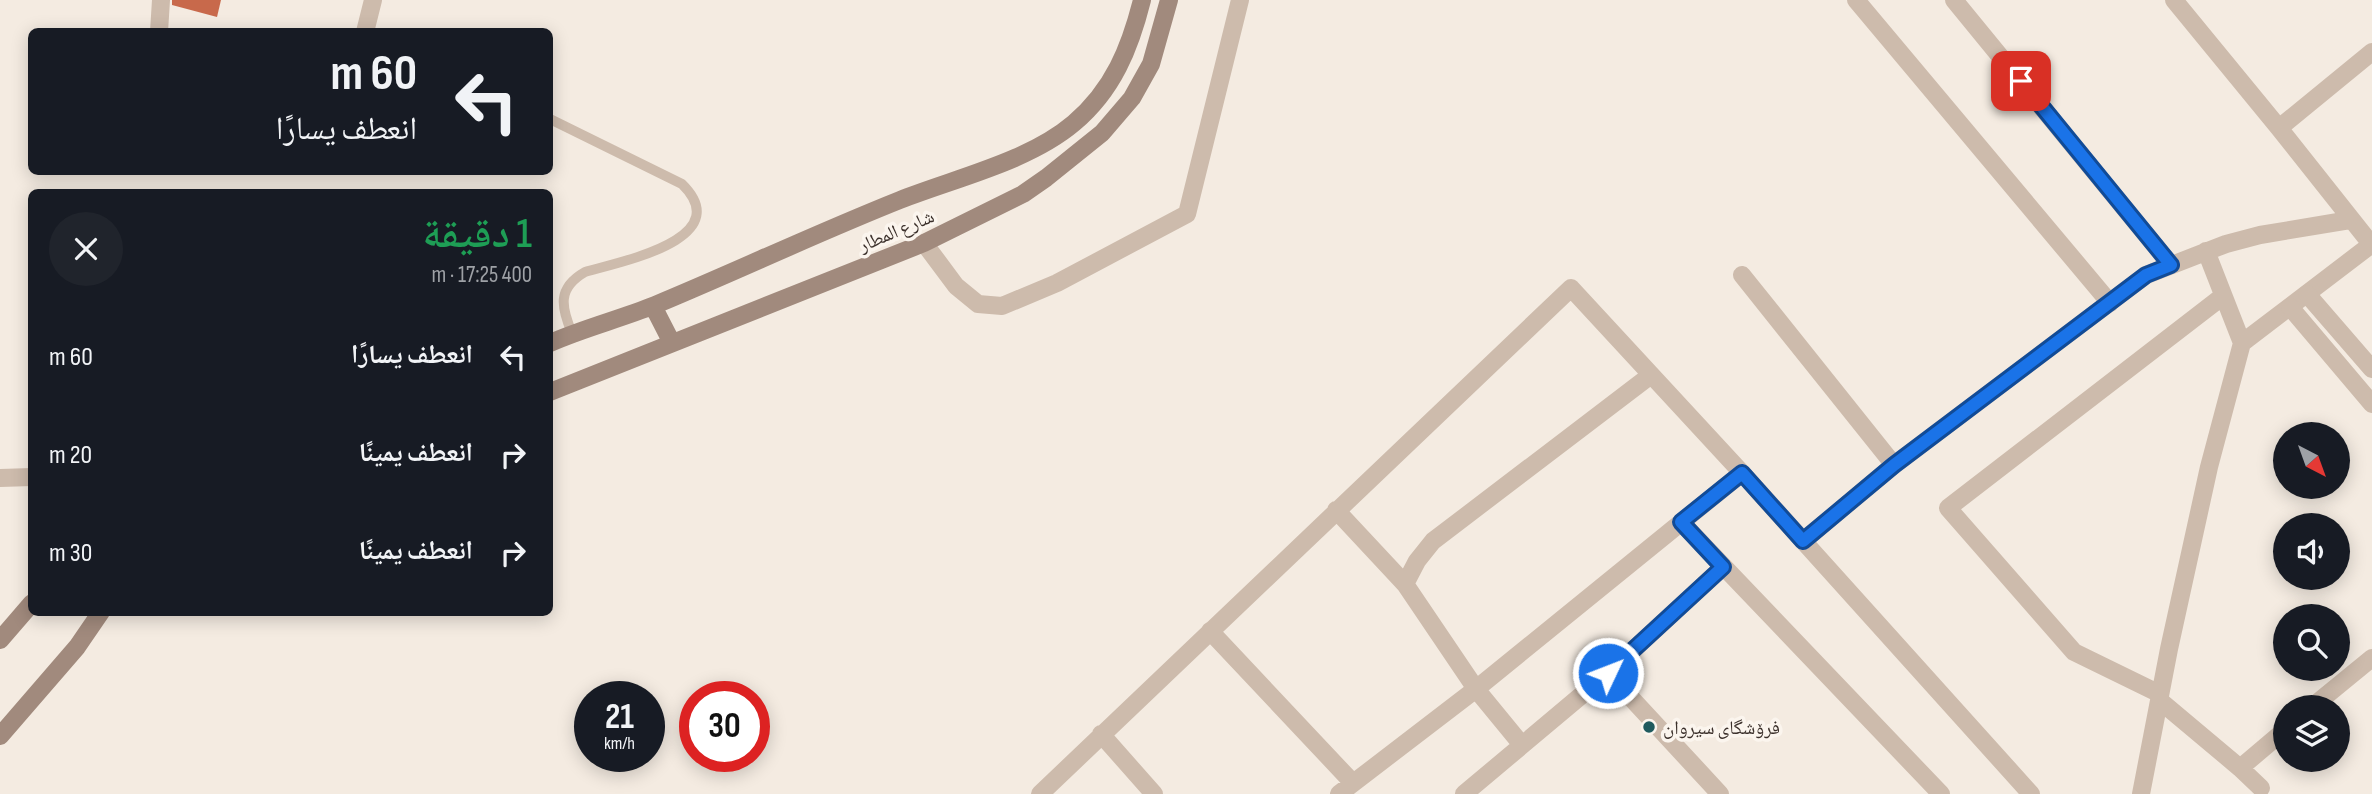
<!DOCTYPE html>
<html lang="ar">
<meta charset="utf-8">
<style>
:root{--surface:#171b24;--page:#20242c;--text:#f1f3f6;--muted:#9ea1a6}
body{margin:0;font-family:"Sofia Sans Condensed","Noto Naskh Arabic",sans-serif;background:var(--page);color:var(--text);direction:rtl;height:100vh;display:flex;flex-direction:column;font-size:26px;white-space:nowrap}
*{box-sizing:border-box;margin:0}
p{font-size:23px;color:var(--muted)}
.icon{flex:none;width:38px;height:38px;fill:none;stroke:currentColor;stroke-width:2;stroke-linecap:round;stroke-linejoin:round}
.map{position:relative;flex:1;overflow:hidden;direction:ltr}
.details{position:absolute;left:28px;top:189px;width:525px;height:427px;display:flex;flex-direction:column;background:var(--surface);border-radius:10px;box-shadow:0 4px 18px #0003;direction:rtl}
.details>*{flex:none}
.guide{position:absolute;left:28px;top:28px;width:525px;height:147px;border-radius:10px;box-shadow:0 4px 18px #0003;direction:rtl;background:#171b24;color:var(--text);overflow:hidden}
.needle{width:46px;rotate:139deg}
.controls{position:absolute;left:2273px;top:422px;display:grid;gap:14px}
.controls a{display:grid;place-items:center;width:77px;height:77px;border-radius:50%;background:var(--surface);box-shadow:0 4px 18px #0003;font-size:35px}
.speed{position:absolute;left:574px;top:681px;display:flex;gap:14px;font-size:35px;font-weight:700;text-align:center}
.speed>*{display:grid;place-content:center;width:91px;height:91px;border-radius:50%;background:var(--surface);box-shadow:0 4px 18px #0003;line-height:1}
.speed small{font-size:18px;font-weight:400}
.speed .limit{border:10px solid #d22;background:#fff;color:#111}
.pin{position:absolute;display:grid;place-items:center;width:60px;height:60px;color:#fff;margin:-30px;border-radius:14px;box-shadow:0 4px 10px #0006}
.me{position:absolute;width:77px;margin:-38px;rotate:47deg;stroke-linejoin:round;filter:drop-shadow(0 0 5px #0008)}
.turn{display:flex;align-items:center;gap:24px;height:147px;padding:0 21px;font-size:32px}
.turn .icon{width:91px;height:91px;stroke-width:2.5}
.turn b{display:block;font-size:49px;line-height:60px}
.round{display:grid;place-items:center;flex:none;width:74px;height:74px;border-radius:37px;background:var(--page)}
.overview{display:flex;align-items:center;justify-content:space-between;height:119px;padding:0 21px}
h1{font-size:42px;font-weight:600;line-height:52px;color:#1e9e55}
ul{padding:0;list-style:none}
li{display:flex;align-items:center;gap:21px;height:98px;padding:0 21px}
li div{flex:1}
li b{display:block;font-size:26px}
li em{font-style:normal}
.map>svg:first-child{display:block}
.building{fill:#c8694b}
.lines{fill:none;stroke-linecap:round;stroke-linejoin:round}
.service{stroke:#cdbbac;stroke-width:10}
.minor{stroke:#cdbbac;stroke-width:18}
.tertiary{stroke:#cdbbac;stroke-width:18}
.secondary{stroke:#a18a7d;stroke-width:18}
.route-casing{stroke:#114b97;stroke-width:18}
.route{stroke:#1a73e8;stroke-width:12}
.poi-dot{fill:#1f5a5e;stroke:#fbf5ee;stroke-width:2.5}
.labels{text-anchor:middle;stroke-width:7;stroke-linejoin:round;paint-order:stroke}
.street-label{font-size:19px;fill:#3b302b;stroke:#fbf5ee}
.poi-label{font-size:19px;fill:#3b302b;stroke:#fbf5ee;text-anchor:start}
</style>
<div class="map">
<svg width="2372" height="794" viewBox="0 0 2372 794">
<rect width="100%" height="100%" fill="#f4ebe1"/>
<!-- building -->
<path class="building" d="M172,0H221L217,17L172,5Z"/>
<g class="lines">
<!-- service -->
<path class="service" d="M550,119L682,184C738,239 619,262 585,272C557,288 561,307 572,333"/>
<!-- minor -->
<path class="minor" d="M1856,0L2110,303
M1954,0L2171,265
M2174,0L2279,128L2371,244
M159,32L161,0
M365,32L373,0
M2279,128L2372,52
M924,243L956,286L978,304L1002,306L1057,283L1187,214L1240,0
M2206,251L2242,343
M1742,275L1894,465
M0,478L32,477
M1336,510L1405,584
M1681,522L1941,794
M1803,541L1894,465L2146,275L2226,244L2260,235L2350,220
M1210,631L1353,783
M1608,673L1720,794
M2160,694L2074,652L1948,508L2223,296
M2159,700L2240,768L2261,788
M2312,707L2372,658
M1101,734L1154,794
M1522,745L1476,689L1405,584L1417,561L1433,541L1651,375
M2240,768L2286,729
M1040,794L1571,288L1742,473L2031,794
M1339,794L1476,689L1742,473
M1464,794L1608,673L1723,567
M2141,794L2169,649L2209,467L2242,343L2372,244"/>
<!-- tertiary -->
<path class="tertiary" d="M2307,294L2372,369
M2290,307L2372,404"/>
<!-- secondary -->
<path class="secondary" d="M653,306L672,343
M550,343C584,328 620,319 655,305C737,271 817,233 900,200C955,178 1028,162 1074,123C1113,90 1130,48 1142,0
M550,392L924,243L1023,194L1046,178L1102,133L1132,98L1151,64L1169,0
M0,640L32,603
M0,736L77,647L101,612"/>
</g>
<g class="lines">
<!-- route casing -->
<g class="route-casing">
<path id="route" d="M1608,673L1723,567L1681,522L1742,473L1803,541L1894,465L2146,275L2171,265L2021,81"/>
</g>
<!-- route -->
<use href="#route" class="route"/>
</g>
<!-- markers -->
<circle class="poi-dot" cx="1649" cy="727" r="7"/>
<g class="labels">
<!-- street labels -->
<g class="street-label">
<text transform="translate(896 230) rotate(-23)" y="7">شارع المطار</text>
</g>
<!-- poi labels -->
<g class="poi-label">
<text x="1663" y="734">فرۆشگای سیروان</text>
</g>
</g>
</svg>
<div class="controls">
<a><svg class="needle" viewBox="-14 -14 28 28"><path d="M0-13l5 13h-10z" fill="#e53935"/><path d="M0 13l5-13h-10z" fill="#9ea1a6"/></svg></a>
<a><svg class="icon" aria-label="sound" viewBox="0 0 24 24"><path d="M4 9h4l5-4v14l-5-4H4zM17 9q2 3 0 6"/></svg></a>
<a><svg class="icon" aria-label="search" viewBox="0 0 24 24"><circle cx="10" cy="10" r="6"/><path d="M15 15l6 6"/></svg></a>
<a><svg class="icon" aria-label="layers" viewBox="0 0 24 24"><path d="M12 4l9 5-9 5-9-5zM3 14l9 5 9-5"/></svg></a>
</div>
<div class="speed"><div>21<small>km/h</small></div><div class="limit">30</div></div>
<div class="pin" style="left:2021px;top:81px;background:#d93025"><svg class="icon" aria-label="arrive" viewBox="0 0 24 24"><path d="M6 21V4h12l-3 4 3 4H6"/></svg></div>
<svg class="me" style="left:1608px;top:673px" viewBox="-20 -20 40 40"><circle r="17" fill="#1a73e8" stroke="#fff" stroke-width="3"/><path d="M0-11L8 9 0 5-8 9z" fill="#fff"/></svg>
<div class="guide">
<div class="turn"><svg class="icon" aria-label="left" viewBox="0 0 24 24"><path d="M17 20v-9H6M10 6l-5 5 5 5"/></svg><div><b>60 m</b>انعطف يسارًا</div></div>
</div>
<section class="details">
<div class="overview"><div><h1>1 دقيقة</h1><p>400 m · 17:25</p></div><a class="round"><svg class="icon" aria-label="close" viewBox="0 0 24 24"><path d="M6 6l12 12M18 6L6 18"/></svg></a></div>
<ul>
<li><svg class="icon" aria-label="left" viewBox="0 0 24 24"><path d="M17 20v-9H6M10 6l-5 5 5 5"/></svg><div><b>انعطف يسارًا</b></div><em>60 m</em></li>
<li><svg class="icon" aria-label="right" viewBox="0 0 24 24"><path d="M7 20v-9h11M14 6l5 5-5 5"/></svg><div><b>انعطف يمينًا</b></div><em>20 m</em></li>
<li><svg class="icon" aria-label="right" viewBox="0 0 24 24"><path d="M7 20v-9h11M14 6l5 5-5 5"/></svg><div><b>انعطف يمينًا</b></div><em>30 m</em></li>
</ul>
</section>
</div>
